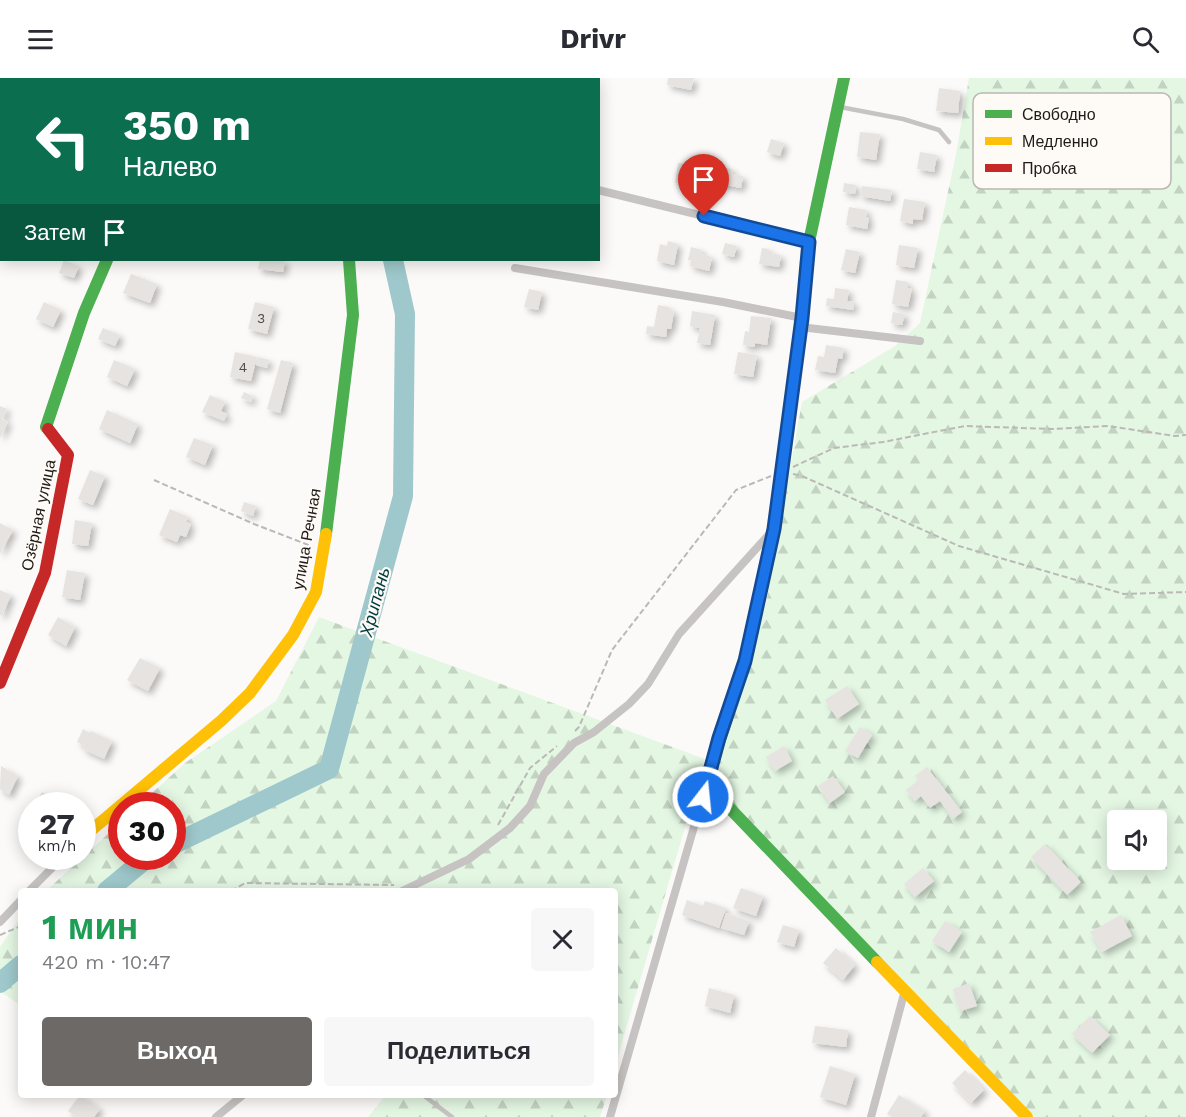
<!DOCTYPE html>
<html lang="ru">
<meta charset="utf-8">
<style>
:root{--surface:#fff;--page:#f7f7f7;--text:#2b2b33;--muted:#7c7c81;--accent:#6c6966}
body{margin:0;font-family:"Work Sans",sans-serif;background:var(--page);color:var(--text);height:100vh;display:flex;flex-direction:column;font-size:22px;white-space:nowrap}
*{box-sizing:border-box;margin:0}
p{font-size:20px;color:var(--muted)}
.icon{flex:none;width:33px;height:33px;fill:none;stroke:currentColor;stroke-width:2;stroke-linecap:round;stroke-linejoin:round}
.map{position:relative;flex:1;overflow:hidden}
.drawer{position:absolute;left:18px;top:810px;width:600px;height:210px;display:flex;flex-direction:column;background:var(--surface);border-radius:6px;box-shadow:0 3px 15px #0003}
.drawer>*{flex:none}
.top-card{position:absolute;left:0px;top:0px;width:600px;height:183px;box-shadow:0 3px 15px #0003;background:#0b6e4f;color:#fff;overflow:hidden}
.buttons{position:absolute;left:1107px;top:732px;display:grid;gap:12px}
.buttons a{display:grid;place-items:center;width:60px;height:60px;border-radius:6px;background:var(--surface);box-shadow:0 3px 15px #0003;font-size:30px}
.speed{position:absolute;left:18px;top:714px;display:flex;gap:12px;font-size:30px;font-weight:700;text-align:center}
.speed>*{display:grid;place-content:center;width:78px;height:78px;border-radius:50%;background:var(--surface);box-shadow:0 3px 15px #0003;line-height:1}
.speed small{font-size:15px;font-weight:400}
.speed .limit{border:9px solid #d22;background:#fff;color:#111}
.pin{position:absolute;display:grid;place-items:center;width:51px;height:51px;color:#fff;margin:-62px -26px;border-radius:50% 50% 50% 0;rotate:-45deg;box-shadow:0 0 6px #0007}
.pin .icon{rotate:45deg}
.me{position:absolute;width:66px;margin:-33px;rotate:16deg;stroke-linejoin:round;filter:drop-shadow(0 0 4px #0008)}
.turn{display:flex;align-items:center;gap:21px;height:126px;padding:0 24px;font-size:27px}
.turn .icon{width:78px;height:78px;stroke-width:2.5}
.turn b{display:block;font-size:42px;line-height:51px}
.then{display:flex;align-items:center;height:57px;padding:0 24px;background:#0003;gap:12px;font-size:22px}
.round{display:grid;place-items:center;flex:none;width:63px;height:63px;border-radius:6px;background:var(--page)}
.headline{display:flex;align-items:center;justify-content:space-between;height:102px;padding:0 24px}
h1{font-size:36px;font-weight:700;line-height:45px;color:#1e9e55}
.cta{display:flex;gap:12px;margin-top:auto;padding:12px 24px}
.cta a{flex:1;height:69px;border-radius:6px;background:var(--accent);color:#fff;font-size:24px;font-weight:700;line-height:69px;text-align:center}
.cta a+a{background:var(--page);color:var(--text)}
header{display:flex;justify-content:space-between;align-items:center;height:78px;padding:0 24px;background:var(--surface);font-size:27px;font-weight:700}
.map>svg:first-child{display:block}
.forest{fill:url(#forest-firs);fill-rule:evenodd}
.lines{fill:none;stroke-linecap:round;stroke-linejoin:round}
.river{stroke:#9ec8cb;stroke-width:20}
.building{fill:#e6e3e0;filter:url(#shadow)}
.path{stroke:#bbb9b8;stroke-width:2;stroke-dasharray:6 3;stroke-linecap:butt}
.lane{stroke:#c6c3c2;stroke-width:4.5}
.street{stroke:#c6c3c2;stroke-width:8}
.fast{stroke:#4caf50;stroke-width:12}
.slow{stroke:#ffc107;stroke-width:12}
.jam{stroke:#c62828;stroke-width:12}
.route-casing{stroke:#114b97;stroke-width:15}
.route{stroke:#1a73e8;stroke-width:10}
.labels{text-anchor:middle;stroke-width:4.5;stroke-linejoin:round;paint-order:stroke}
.number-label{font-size:14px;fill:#524e4b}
.street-label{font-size:16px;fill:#1f1b18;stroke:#fefaf6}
.water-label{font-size:18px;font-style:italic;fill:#034044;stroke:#fefaf6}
.key{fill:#fefaf6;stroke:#bbb7b3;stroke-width:1.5}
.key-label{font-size:16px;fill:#1f1b18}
</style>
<header><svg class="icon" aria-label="menu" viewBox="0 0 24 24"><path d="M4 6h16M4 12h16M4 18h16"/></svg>Drivr<svg class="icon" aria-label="search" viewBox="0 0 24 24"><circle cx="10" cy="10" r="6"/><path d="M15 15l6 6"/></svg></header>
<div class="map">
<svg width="1186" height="1039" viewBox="0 0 1186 1039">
<defs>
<pattern id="forest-firs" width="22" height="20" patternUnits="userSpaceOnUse" patternTransform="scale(1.5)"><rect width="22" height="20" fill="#e4f7e3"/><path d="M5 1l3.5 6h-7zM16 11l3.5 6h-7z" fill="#c3d3c2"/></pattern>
<filter id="shadow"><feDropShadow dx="4" dy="4" stdDeviation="3" flood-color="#0004"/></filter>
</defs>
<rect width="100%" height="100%" fill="#fcfaf8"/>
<!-- forest -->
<path class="forest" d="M969,0H1186V1039H1035L722,715L714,692L766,526L802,324L895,268L920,245L956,76ZM1118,742H1156V782H1118Z
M319,539L705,681L615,988V813H46L121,744L122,778H172V728L139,727L185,685L276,623Z
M21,838V928L0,913V869Z
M386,1017H607L600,1039H368Z"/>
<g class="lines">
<!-- river -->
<path class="river" d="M172,767L329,691L403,418L405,236L393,182
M107,813L149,778
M0,905L21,887"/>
</g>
<!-- building -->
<path class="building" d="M668,0H694L691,12L667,7Z
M939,10L960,13L958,35L936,33Z
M860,54L880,56L876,82L857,79Z
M771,61L784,65L780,78L767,74Z
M920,74L937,77L934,94L917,91Z
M678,85L698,87L696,108L675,105Z
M717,88L733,91L732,96L743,98L741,110L720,106L721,101L715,100Z
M844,105L856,107L855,116L843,114Z
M862,108L892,112L890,123L860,118Z
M904,121L925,124L922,142L913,141V146L900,143Z
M849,129L867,132L866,139L869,140L867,151L846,147Z
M668,163L678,166L674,187L657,183L660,166L667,168Z
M725,165L737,168L734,179L722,176Z
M899,167L918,170L914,190L896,187Z
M691,169L702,172L701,176L712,179L709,193L690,188L691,182H688Z
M762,170L769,171V175L781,177L779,189L759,186Z
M846,171L860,174L855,195L841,192Z
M64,182L79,188L74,200L59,195Z
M260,182H285L283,194L258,191Z
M131,196L157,206L150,225L123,215Z
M896,202L908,204L907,210H912L908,229L892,226Z
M835,210L849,212L847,223L854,224L853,232L826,228L827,220L834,221Z
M529,211L542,214L538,232L524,229Z
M44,224L61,232L53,249L36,241Z
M255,224L274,229L267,256L248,251Z
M658,227L669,229V232L674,233L671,251H667L666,259L646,256L647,248L654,249Z
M692,233L715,237L710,267L697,265L700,250L690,248Z
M893,234L905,236L902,247L891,245Z
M751,238L771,240L767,267L755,265V269L743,267L745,253L749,254Z
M103,250L120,257L115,268L98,261Z
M826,267L844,270L842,281L838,280L835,295L815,292L818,278L824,279Z
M235,274L257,279L251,303L230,299Z
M738,274L757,277L753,299L734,296Z
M258,279L269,282L267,290L256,287Z
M114,282L135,291L127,308L107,299Z
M281,282L293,285L280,335L267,331Z
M244,314L253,318L251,324L241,320Z
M210,317L225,324L221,333L227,336L224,343L202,334Z
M0,328L7,331L2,341L8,344L0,360Z
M107,332L138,346L130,365L99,351Z
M194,360L213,367L205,387L186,379Z
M90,392L105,398L93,427L78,421Z
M244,424L256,428L253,438L241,433Z
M170,431L188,439L186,444L191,446L186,459L180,457L177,464L159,457Z
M75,442L92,445L88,468L72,466Z
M0,445L13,452L0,476Z
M67,492L85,495L80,522L62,519Z
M0,512L11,517L2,538L0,537Z
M58,539L75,549L66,568L48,557Z
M140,580L160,590L148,613L127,602Z
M847,608L859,626L837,641L825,622Z
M860,649L872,657L858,680L845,673Z
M83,651L90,655L91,653L112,663L104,681L83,671L84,667L77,664Z
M784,668L792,683L775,693L766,679Z
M1,688L18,698L9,717L0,711Z
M927,689L962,734L953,741L940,723L930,730L921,718L915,723L906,712L919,702L915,698Z
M833,698L845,714L830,725L818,708Z
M42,714L59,724L57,728H34Z
M1045,766L1081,804L1067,817L1031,779Z
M923,790L934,803L915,819L904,806Z
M741,810L763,818L756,838L733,830Z
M687,822L703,828L705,823L726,830L719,850L682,837Z
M726,835L749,843L744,857L721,850Z
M1121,837L1132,858L1102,874L1090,854Z
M945,843L962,854L949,874L932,863Z
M783,847L799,852L794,869L777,864Z
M836,870L855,887L843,902L823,885Z
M969,905L977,928L960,933L953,911Z
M709,910L734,917L730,935L705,928Z
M1090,938L1110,957L1092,975L1072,956Z
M815,948L848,952L846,969L812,965Z
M830,988L855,996L846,1027L820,1019Z
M965,992L984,1012L971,1025L952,1005Z
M80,1017L100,1031L94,1039H76L68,1033Z
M899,1017L925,1033L921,1039H892L887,1036Z"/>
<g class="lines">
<!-- path -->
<path class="path" d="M426,2L427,0
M793,389L834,370L883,364L965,348L1052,351L1108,348L1175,358L1186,357
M793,396L802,398L959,468L1124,516L1186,514
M154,402L254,446L311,468
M575,653L579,649L612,572L736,412L771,398
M498,747L530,690L557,668
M231,813L245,805L394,807
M0,857L21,848"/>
<!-- lane -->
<path class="lane" d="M840,29L903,41L939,52L949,64
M423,1017L452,1039"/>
<!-- street -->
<path class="street" d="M236,0L237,2
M598,112L809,164
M515,190L723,224L802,240
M800,249L920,263
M29,813L64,778
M402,813L469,781L510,750L530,728L544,696L574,665L594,654L629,626L648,606L679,556L773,452
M0,844L21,822
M216,1039L243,1017
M610,1039L709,697
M871,1039L905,912"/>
<!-- fast -->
<path class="fast" d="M48,351L46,349L84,235L107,182
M785,369L802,240L809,164L844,0
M326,456L353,237L349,182
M724,649L709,696L719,719L877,884"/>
<!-- slow -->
<path class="slow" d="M724,649L745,583L774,451L785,369
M82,760L222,642L250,615L293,557L316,514L326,456
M877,884L1027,1039"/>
<!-- jam -->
<path class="jam" d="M0,605L45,495L68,377L48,351"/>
</g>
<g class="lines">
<!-- route casing -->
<g class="route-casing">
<path id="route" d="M703,719L719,660L745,583L774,451L802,240L809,164L704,138"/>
</g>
<!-- route -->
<use href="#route" class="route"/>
</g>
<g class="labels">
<!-- number labels -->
<g class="number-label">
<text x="261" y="245">3</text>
<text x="243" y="294">4</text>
</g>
<!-- street labels -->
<g class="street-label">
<text transform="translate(38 437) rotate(-78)" y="6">Озёрная улица</text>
<text transform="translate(306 461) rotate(-80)" y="6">улица Речная</text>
</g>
<!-- water labels -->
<g class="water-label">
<text transform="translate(375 524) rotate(-75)" y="6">Хрипань</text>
</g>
</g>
<!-- legend -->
<rect x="973" y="15" width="198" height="96" rx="9" class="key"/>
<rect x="985" y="32" width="27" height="8" fill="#4caf50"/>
<rect x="985" y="59" width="27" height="8" fill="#ffc107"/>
<rect x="985" y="86" width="27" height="8" fill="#c62828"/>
<g class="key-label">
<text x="1022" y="42">Свободно</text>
<text x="1022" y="69">Медленно</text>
<text x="1022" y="96">Пробка</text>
</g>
</svg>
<div class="buttons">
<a><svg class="icon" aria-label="sound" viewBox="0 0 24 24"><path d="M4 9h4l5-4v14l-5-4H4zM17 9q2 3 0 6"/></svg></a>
</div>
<div class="speed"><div>27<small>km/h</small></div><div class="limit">30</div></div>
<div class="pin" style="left:704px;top:138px;background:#d93025"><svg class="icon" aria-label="arrive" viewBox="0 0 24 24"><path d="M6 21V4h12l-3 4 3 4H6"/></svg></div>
<svg class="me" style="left:703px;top:719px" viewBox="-20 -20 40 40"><circle r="17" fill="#1a73e8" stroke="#fff" stroke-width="3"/><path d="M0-11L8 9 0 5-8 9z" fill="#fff"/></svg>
<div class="top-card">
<div class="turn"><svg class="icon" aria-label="left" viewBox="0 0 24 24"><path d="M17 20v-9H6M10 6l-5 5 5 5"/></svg><div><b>350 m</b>Налево</div></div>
<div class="then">Затем<svg class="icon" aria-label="arrive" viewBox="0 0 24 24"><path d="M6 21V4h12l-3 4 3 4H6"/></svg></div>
</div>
<section class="drawer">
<div class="headline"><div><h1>1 мин</h1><p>420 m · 10:47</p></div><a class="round"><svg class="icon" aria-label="close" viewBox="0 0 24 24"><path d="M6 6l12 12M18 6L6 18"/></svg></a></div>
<div class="cta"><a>Выход</a><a>Поделиться</a></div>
</section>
</div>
